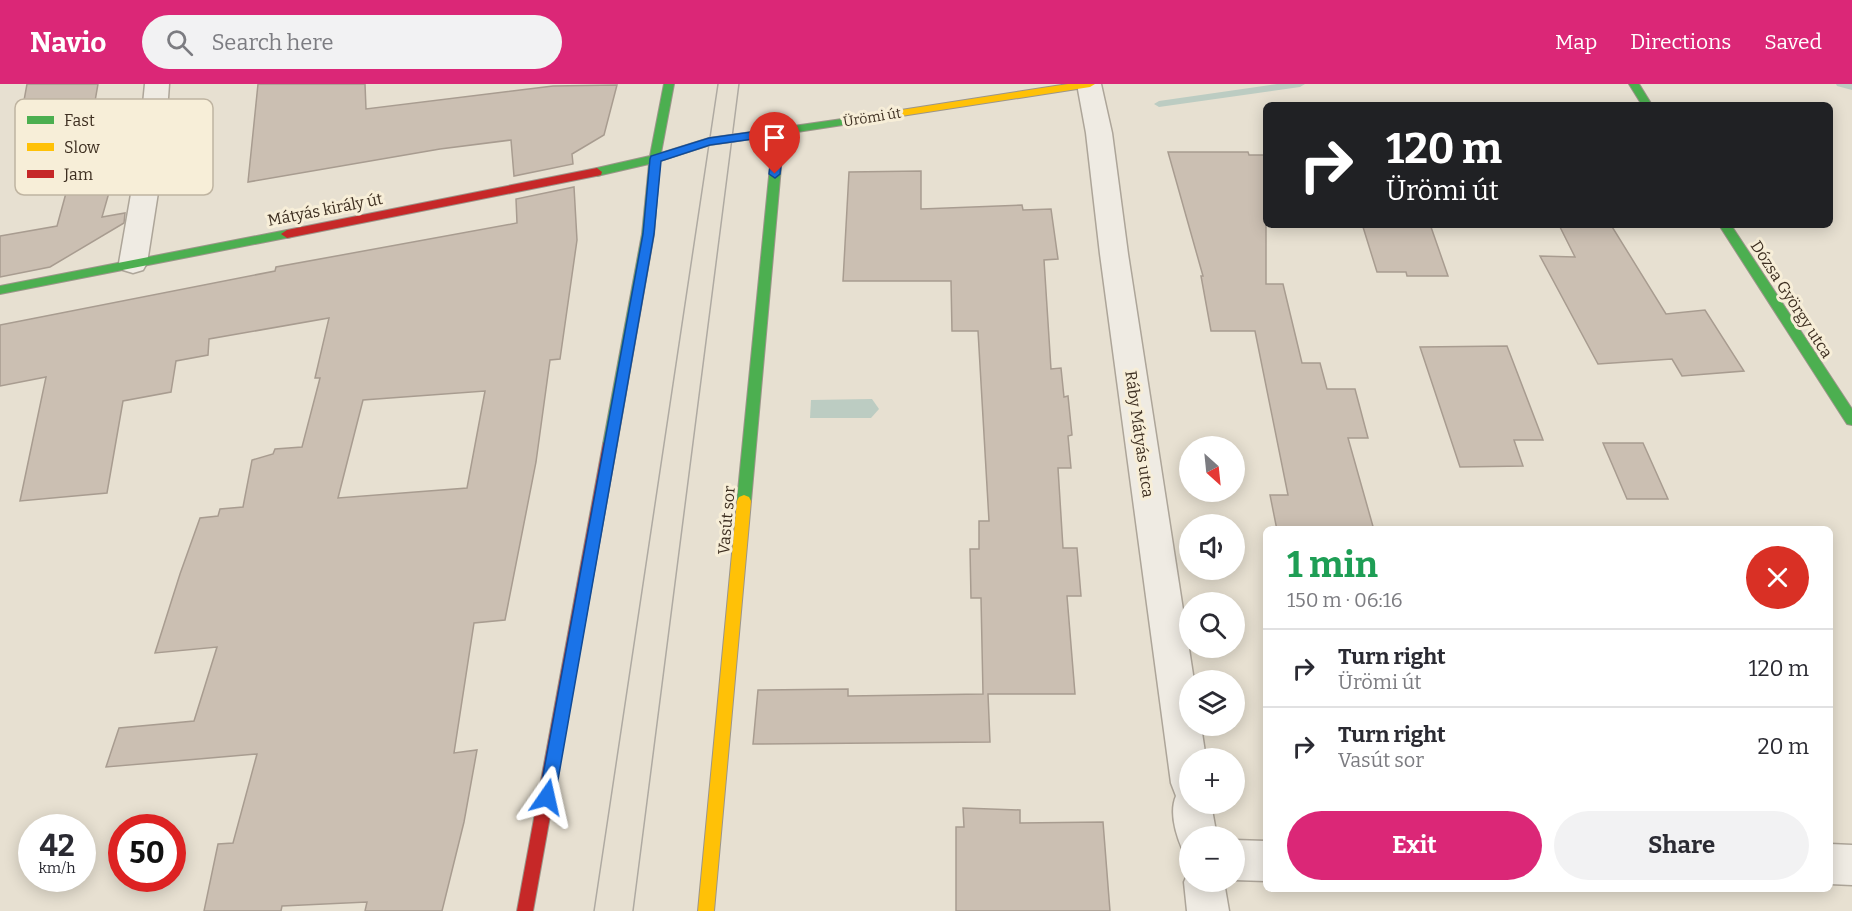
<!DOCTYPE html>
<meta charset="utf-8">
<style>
:root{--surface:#fff;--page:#f2f2f3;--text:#2b2b33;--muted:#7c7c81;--line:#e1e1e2;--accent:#db2777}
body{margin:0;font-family:Bitter,serif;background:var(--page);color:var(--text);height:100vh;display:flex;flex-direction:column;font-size:22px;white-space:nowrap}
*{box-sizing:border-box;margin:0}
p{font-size:20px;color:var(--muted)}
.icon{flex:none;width:33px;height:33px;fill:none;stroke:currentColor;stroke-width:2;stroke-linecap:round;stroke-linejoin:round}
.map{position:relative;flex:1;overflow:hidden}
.details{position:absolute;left:1263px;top:442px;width:570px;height:366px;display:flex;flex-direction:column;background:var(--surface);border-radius:9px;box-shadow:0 3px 15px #0003}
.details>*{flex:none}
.guide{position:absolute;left:1263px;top:18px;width:570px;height:126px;border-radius:9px;box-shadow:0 3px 15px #0003;background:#202124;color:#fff;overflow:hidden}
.needle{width:39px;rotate:153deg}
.fabs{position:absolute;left:1179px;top:352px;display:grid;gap:12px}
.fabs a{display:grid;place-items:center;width:66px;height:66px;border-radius:50%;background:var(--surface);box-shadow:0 3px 15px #0003;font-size:30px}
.speed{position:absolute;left:18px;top:730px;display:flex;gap:12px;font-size:30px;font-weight:700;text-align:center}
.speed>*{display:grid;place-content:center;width:78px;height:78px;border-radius:50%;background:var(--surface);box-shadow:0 3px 15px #0003;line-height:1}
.speed small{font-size:15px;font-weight:400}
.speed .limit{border:9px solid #d22;background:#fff;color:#111}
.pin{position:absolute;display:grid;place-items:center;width:51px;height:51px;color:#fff;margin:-62px -26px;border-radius:50% 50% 50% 0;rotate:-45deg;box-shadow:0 0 6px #0007}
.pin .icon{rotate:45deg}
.me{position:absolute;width:66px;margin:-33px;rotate:11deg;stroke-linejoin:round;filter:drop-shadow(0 0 4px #0008)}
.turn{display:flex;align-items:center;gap:21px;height:126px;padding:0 24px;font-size:27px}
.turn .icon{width:78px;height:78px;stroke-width:2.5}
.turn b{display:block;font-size:42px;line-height:51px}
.round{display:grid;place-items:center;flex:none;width:63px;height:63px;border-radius:32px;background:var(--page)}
.overview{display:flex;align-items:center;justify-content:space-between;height:102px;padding:0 24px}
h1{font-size:36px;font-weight:700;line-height:45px;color:#1e9e55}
.primary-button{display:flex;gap:12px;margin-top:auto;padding:12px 24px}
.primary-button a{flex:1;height:69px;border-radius:36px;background:var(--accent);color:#fff;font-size:24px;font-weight:700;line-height:69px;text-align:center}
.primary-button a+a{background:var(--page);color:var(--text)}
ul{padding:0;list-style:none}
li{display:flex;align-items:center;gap:18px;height:78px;padding:0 24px;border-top:2px solid var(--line)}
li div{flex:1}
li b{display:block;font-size:22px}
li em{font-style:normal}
header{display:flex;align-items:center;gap:36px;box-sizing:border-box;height:84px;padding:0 30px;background:var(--accent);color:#fff}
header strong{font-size:28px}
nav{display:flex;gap:33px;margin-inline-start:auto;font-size:21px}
.search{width:420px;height:54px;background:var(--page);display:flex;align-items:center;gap:15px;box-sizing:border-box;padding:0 21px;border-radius:33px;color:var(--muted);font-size:22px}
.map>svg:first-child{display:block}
.water{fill:#bcccc2}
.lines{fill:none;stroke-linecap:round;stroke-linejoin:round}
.stream{fill:#bcccc2;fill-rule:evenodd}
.building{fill:#cbbfb2;stroke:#a89c90;stroke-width:1.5;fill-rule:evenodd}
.street-casing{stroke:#ada599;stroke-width:3}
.fast-casing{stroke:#9c958a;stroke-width:2}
.slow-casing{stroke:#9c958a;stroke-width:2}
.jam-casing{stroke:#9c958a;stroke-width:2}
.street{fill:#efebe3;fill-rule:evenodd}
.fast{fill:#4caf50;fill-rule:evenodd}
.slow{fill:#ffc107;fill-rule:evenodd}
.jam{fill:#c62828;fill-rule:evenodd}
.tram{stroke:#afaaa2;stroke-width:1.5}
.route{fill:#1a73e8;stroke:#114b97;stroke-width:1.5}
.labels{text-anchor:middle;stroke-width:6;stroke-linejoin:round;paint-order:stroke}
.far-street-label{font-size:14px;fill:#3d2e20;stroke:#f7eed8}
.street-label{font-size:16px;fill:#3d2e20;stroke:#f7eed8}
.key{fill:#f7eed8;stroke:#bfb4a1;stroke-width:1.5}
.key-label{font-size:16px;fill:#3d2e20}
</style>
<header>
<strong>Navio</strong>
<div class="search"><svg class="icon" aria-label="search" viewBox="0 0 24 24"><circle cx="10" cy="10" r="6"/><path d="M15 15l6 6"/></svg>Search here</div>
<nav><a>Map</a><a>Directions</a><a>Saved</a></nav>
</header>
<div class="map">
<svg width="1852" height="827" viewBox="0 0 1852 827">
<rect width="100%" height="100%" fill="#e7e0d1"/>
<!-- water -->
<path class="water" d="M872,315L879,325L871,334H810L811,316Z"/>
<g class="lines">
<!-- stream -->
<path class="stream" d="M1277,0H1305L1300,3L1159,23L1154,20L1159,17Z
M1836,0H1852V6L1837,2Z"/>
</g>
<!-- building -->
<path class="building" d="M27,0H98L90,46L16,60Z
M258,0H365L366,25L553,2L617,1L604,51L572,70L573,80L514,92L511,56L440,65L248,98Z
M1168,68H1248L1249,71H1266V200H1283L1302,279H1320L1327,305H1355L1368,354H1348L1374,446H1277L1270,411H1288L1255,247H1211L1201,192H1203Z
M921,87V125L1022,121L1023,126L1051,125L1058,175L1044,176L1051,285L1061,284L1064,313L1068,312L1072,351L1068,352L1071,384H1058L1063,464H1077L1081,512H1067L1075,610H988L990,658L753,660L758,606L848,605V612L983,610L981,514H971L970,465H979V437H989L978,247H952L951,197H843L849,88Z
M114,91L102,133L125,129L124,139L50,183L0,193V152L57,142L69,98Z
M574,103L577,156L560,275L550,276L536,378L505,536L474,539L454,669L477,666L464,738L442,827H365L367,818L282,822L281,827H204L218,760L233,759L257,670L106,683L119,644L194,637L217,563L155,569L180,490L200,434L218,432L220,425L243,423L252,376L273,370L275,365L302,363L320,294H315L329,234L209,255L208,271L176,277L171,308L123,317L107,409L20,417L46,293L0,302V241L275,187L276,183L517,139L516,115ZM485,307L467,404L338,414L363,316Z
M1559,141H1611L1666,230L1705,226L1744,287L1682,292L1672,275L1598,280L1540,172L1575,173Z
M1363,143H1431L1448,192H1407L1406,188H1377Z
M1507,262L1543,356H1514L1523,382L1460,383L1420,263Z
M1603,359H1643L1668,415H1627Z
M963,724L1020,726V739L1103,738L1110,827H956V743H964Z"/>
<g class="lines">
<!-- street casing -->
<g class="street-casing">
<path id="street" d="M145,0H169L164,70L147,179L143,186L133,189L123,186L119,179L138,70Z
M1077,0H1101L1112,49L1128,170L1194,597H1190V642H1201L1206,675H1190V720H1211L1217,753H1190V770L1183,767C1176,751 1169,728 1176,712L1171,699L1100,170L1086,49Z
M1234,756L1266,757V797L1234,796Z
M1830,760L1852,761V801L1830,800Z
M1190,784V798H1224L1229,827H1187L1184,798Z"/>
</g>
<!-- fast casing -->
<g class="fast-casing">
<path id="fast" d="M664,0H674L661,69L709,54L856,33L861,36L856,39L784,50L751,417L749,421L744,423L739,421L737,417L773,52L710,61L660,77L654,150L617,360L615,364H605L603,360L642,150L649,80L597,92L592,88L597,84L650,72Z
M1629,0H1639L1652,21H1642Z
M1719,141H1731L1852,325V341L1847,340Z
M287,146L293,150L291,153L0,210V202Z"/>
</g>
<!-- slow casing -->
<g class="slow-casing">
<path id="slow" d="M1068,0H1095L1090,3L856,39L851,36L856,33Z
M744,411L749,413L751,417L714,827H698L737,417L739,413Z"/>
</g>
<!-- jam casing -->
<g class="jam-casing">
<path id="jam" d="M597,84L602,88L601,91L287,154L281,150L287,146Z
M610,355L615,356L617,360L533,827H517L603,360L605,356Z"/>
</g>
<!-- street -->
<use href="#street" class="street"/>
<!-- fast -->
<use href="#fast" class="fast"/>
<!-- slow -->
<use href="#slow" class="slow"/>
<!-- jam -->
<use href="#jam" class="jam"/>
<!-- tram -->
<path class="tram" d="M594,827L718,0
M633,827L739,0"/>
</g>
<!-- route -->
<path class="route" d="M779,44L785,47L780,90L775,94L769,90L774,52L710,61L661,77L654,150L555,713L552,719L547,721L541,719L539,713L643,150L650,75L651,72L709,54Z"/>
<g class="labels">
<!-- far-street labels -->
<g class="far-street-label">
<text transform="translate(872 33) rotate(-9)" y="5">Ürömi út</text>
</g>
<!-- street labels -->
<g class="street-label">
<text transform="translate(325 125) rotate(-11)" y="6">Mátyás király út</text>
<text transform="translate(1792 215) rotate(57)" y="6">Dózsa György utca</text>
<text transform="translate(1140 350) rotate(82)" y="6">Ráby Mátyás utca</text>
<text transform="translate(726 436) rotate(-85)" y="6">Vasút sor</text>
</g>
</g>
<!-- legend -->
<rect x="15" y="15" width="198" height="96" rx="9" class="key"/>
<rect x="27" y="32" width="27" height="8" fill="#4caf50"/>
<rect x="27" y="59" width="27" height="8" fill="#ffc107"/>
<rect x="27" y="86" width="27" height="8" fill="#c62828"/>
<g class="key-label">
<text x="64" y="42">Fast</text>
<text x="64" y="69">Slow</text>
<text x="64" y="96">Jam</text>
</g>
</svg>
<div class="fabs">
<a><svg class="needle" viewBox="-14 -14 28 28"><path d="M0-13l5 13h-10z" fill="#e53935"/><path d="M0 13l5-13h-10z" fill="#7c7c81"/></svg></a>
<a><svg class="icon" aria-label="sound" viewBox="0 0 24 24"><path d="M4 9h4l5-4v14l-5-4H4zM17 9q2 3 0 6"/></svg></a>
<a><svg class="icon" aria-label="search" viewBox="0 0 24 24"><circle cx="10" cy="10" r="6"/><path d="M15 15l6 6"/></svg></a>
<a><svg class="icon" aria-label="layers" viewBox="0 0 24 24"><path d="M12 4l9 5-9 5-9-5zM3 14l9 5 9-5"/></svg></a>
<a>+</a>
<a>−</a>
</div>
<div class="speed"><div>42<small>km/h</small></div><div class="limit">50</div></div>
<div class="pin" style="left:775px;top:90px;background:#d93025"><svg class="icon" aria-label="arrive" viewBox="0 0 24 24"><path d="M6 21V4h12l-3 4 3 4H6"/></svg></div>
<svg class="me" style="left:547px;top:713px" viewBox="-20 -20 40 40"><path d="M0-17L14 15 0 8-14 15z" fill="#1a73e8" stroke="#fff" stroke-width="4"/></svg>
<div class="guide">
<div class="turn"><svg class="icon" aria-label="right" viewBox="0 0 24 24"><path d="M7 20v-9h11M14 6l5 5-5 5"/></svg><div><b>120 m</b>Ürömi út</div></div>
</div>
<section class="details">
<div class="overview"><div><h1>1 min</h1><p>150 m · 06:16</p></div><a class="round" style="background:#d93025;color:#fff"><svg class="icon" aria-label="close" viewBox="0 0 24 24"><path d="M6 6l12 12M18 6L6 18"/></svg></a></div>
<ul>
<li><svg class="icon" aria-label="right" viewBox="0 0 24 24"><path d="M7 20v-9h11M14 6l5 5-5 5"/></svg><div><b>Turn right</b><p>Ürömi út</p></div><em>120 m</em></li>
<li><svg class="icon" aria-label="right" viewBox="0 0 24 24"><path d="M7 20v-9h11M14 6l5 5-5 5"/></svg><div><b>Turn right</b><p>Vasút sor</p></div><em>20 m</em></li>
</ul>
<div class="primary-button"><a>Exit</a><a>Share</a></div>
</section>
</div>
